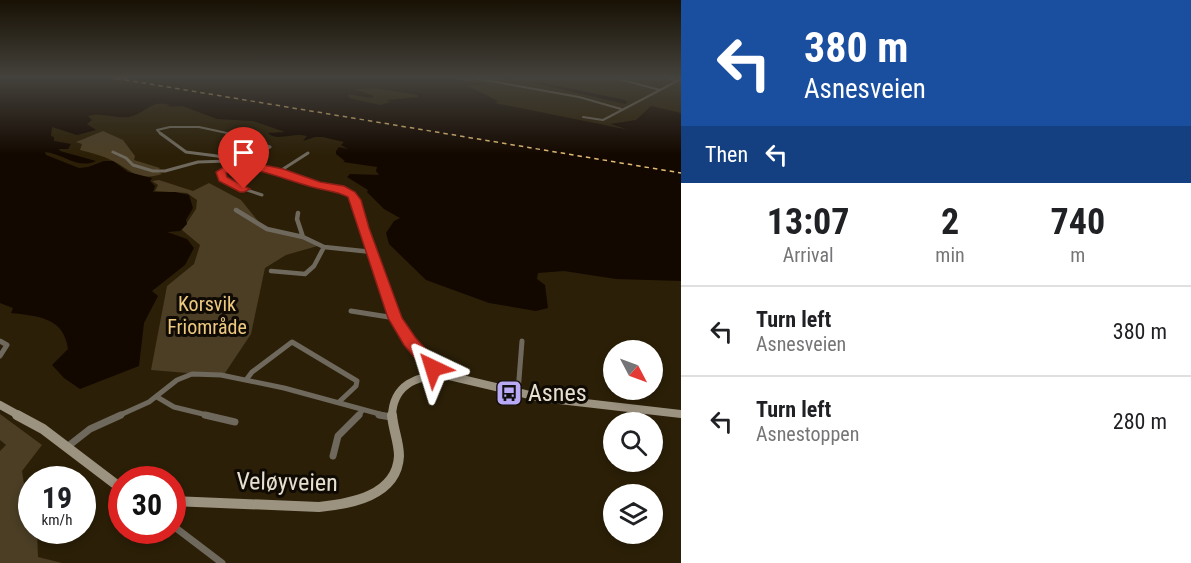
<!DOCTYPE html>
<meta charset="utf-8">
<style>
:root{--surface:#fff;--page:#f2f2f2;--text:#202124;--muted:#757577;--line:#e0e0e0}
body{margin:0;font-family:"Roboto Condensed",sans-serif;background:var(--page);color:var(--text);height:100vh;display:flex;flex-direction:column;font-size:22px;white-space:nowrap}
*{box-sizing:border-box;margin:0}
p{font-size:20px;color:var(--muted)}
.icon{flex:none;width:33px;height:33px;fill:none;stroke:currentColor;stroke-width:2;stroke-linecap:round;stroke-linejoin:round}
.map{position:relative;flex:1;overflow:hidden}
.side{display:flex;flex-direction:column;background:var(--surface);width:510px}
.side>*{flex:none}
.hud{background:#1a4fa0;color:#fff;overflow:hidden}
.needle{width:39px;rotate:131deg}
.fabs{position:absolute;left:603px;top:340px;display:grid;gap:12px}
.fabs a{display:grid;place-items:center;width:60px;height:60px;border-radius:50%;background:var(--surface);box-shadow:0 3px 9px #0003;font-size:30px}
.speed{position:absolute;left:18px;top:466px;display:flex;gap:12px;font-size:30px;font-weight:700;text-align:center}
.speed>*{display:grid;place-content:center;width:78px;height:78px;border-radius:50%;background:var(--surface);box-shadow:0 3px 9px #0003;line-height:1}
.speed small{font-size:15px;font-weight:400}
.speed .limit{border:9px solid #d22;background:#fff;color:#111}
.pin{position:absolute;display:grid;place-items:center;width:51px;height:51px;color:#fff;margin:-62px -26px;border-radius:50% 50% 50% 0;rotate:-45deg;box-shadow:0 0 6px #0007}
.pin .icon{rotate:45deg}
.me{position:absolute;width:66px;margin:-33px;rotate:319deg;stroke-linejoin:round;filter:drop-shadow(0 0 4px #0008)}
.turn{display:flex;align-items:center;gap:21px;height:126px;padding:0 24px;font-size:27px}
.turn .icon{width:78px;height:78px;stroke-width:2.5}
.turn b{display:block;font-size:42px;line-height:51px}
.then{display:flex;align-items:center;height:57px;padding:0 24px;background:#0003;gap:12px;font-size:22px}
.eta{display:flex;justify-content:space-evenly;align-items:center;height:102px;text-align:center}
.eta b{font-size:36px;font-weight:700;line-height:42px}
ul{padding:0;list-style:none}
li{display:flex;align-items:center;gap:18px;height:90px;padding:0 24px;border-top:2px solid var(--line)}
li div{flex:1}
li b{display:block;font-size:22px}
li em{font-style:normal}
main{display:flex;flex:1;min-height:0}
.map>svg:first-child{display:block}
.green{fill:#4b3e25}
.water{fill:#130800;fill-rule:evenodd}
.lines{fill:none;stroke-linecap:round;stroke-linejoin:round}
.river{fill:#130800;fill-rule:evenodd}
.ferry{stroke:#e0bc74;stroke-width:1.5;stroke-dasharray:4.5 4;stroke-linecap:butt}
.street-far4{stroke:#6f695d;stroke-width:2}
.street-far3{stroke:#6f695d;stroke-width:3}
.street-far2{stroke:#6f695d;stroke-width:4.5}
.street-far1{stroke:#6f695d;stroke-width:5}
.street{stroke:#6f695d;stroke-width:7}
.secondary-far1{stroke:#9b9280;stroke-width:8}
.secondary{stroke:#9b9280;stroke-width:10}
.route{fill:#d93025;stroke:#8d1f18;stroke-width:1.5}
.labels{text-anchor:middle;stroke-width:6;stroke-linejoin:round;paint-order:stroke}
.park-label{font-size:20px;fill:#edc980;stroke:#0f0a03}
.near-poi-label{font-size:24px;fill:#e7e0d1;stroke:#0f0a03;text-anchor:start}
.near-street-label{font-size:24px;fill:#e7e0d1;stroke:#0f0a03}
</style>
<main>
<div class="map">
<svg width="681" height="563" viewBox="0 0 681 563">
<rect width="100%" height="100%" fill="#2b1f07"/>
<!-- green -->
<path class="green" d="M103,131L123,140L135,156L134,160L160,168L157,171L162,174C137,182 133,171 113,161C103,156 92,153 80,150L82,144L76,142Z
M159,180L193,191L209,183L241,200L263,227L278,230L321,245L286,255L265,268L251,334L223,376L151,370L167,286L194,264L200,245L182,230L196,209L197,200L187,193L155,191L158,185L152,181Z
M0,414L42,445L22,471L25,491L31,507L32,531H37L38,557L62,563H0V451L6,445L0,440Z"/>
<!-- water -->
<path class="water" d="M0,77H454L455,79L487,84L468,86L498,101L495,103L629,130L610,124L636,120L651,106L681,113V281L616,279L564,271L538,273L537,279L545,285L548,308L536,311L489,303L426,280L389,244L386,233L394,221L400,218L384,209L367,192L368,190L347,177L350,174L379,175L376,171L377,167L343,162L345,161L336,154V151L339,147L348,149L341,145L344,142L323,137H315L303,141L307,136C293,132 276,142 268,133L285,132L253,121L217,119L182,106L166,107L171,106C152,97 145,114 129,117C117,119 101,112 88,116L92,120L87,124L96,130L77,135L52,127L51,136L54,137V141L71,144L68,149H59L60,151L96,161C78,170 62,153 45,152L46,155L79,168L88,167L104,161H113L128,172L152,178L150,181L155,186L153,192H175L189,195L193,208L186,220L187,224L180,231L167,232L187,239L194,248L185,265L152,291L158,296L144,323L139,366L80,389L64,378L52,365L68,349C64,317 37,316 11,313L13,308L0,303ZM376,88C390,90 403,93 418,95V97L387,100L390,102L380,105L349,98L348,94L371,98L374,96L354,89Z"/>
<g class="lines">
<!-- river -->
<path class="river" d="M534,81L625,100L628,102L625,104L534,83Z"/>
<!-- ferry -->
<path class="ferry" d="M108,77L681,173"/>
<!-- street-far4 -->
<path class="street-far4" d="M468,77L579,97L621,109
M611,77L660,90
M664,77L676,81
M583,117L603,120L681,79
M162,135L157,130L170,127H199L236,135"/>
<!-- street-far3 -->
<path class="street-far3" d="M160,133L186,152L217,156L228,161
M230,133L270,147L248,159
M225,143L240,148L241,154L247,160
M113,152L126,158L133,165L153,171H165L198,162L228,161L279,171L312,184L349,192L356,200L358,207
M236,163L221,172L220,176L244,189L262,195
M280,171L308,153"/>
<!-- street-far2 -->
<path class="street-far2" d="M357,206L389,300
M236,210L267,229L303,237
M298,213L297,219L303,237L324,247L372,252
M271,271L305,274L314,266L324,247"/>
<!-- street-far1 -->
<path class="street-far1" d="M388,298C399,328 417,350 437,375
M351,311L395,318
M0,341L7,345L0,356
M246,380L252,372L292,342L357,381L356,386L339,402
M518,392L522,341
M157,397L174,407L211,416
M118,416L149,402L177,380L192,374L221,375L284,388L387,416
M358,416L362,411"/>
<!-- street -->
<path class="street" d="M205,415L235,422
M379,415L391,417
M67,447L90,429L121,415
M333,456L338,436L359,415
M172,525L222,563"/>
<!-- secondary-far1 -->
<path class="secondary-far1" d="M0,405L20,416
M392,416C393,385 417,375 445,375L542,398L681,414"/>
<!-- secondary -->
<path class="secondary" d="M17,415L43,429L122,489
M172,501L319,507C350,504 397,496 399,456C399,442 393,429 392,415"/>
</g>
<!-- sky -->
<linearGradient id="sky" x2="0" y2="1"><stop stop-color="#181104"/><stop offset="0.5" stop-color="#44423c"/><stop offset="1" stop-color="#44423c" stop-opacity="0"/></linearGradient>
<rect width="681" height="155" fill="url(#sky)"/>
<!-- route -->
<path class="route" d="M240,160L283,169L320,182L344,186L355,192L361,200L369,228L402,318L415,337L439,364L442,368L439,373L433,375L428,373L404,345L388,318L348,197C337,191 328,191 316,188C289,181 267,171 238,166L226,173L227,177L250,189L244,192H240L219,181L216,172L233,161Z"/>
<!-- icons -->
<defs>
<g id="bus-square" transform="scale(1.35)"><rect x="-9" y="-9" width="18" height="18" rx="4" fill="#baaaf6" stroke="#0f0a03"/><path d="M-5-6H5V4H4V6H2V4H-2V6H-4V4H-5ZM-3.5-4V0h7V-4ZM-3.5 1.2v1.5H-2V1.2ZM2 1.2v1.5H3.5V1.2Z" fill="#111"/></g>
</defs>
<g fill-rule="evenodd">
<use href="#bus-square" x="509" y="393"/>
</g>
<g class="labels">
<!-- park labels -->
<g class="park-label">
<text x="207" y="311">Korsvik<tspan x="207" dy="23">Friområde</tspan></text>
</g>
<!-- near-poi labels -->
<g class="near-poi-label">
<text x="528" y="401">Asnes</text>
</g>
<!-- near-street labels -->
<g class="near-street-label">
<text transform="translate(287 482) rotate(1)" y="8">Veløyveien</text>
</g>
</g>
</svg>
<div class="fabs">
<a><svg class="needle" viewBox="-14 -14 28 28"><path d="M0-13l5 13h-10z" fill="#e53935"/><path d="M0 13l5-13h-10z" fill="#757577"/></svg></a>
<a><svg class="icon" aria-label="search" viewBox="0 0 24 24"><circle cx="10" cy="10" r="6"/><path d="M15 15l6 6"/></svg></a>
<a><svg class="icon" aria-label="layers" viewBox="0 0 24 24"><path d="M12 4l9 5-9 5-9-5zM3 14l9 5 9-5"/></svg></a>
</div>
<div class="speed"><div>19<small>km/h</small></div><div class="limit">30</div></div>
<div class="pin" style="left:244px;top:189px;background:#d93025"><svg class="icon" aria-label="arrive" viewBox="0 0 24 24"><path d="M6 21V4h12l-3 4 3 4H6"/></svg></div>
<svg class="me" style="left:433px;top:368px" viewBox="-20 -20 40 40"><path d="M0-17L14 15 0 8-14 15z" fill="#d93025" stroke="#fff" stroke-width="4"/></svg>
</div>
<section class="side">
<div class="hud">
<div class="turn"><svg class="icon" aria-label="left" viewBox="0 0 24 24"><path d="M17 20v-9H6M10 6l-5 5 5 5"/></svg><div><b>380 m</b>Asnesveien</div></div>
<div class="then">Then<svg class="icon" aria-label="left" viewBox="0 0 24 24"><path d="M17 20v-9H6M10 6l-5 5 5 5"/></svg></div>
</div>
<div class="eta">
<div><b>13:07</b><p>Arrival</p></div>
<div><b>2</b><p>min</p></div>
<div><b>740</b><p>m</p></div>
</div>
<ul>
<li><svg class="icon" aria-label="left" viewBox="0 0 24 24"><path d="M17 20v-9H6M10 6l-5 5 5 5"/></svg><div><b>Turn left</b><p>Asnesveien</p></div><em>380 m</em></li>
<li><svg class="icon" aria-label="left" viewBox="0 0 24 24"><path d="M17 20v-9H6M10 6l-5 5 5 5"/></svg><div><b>Turn left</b><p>Asnestoppen</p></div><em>280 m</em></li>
</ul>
</section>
</main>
